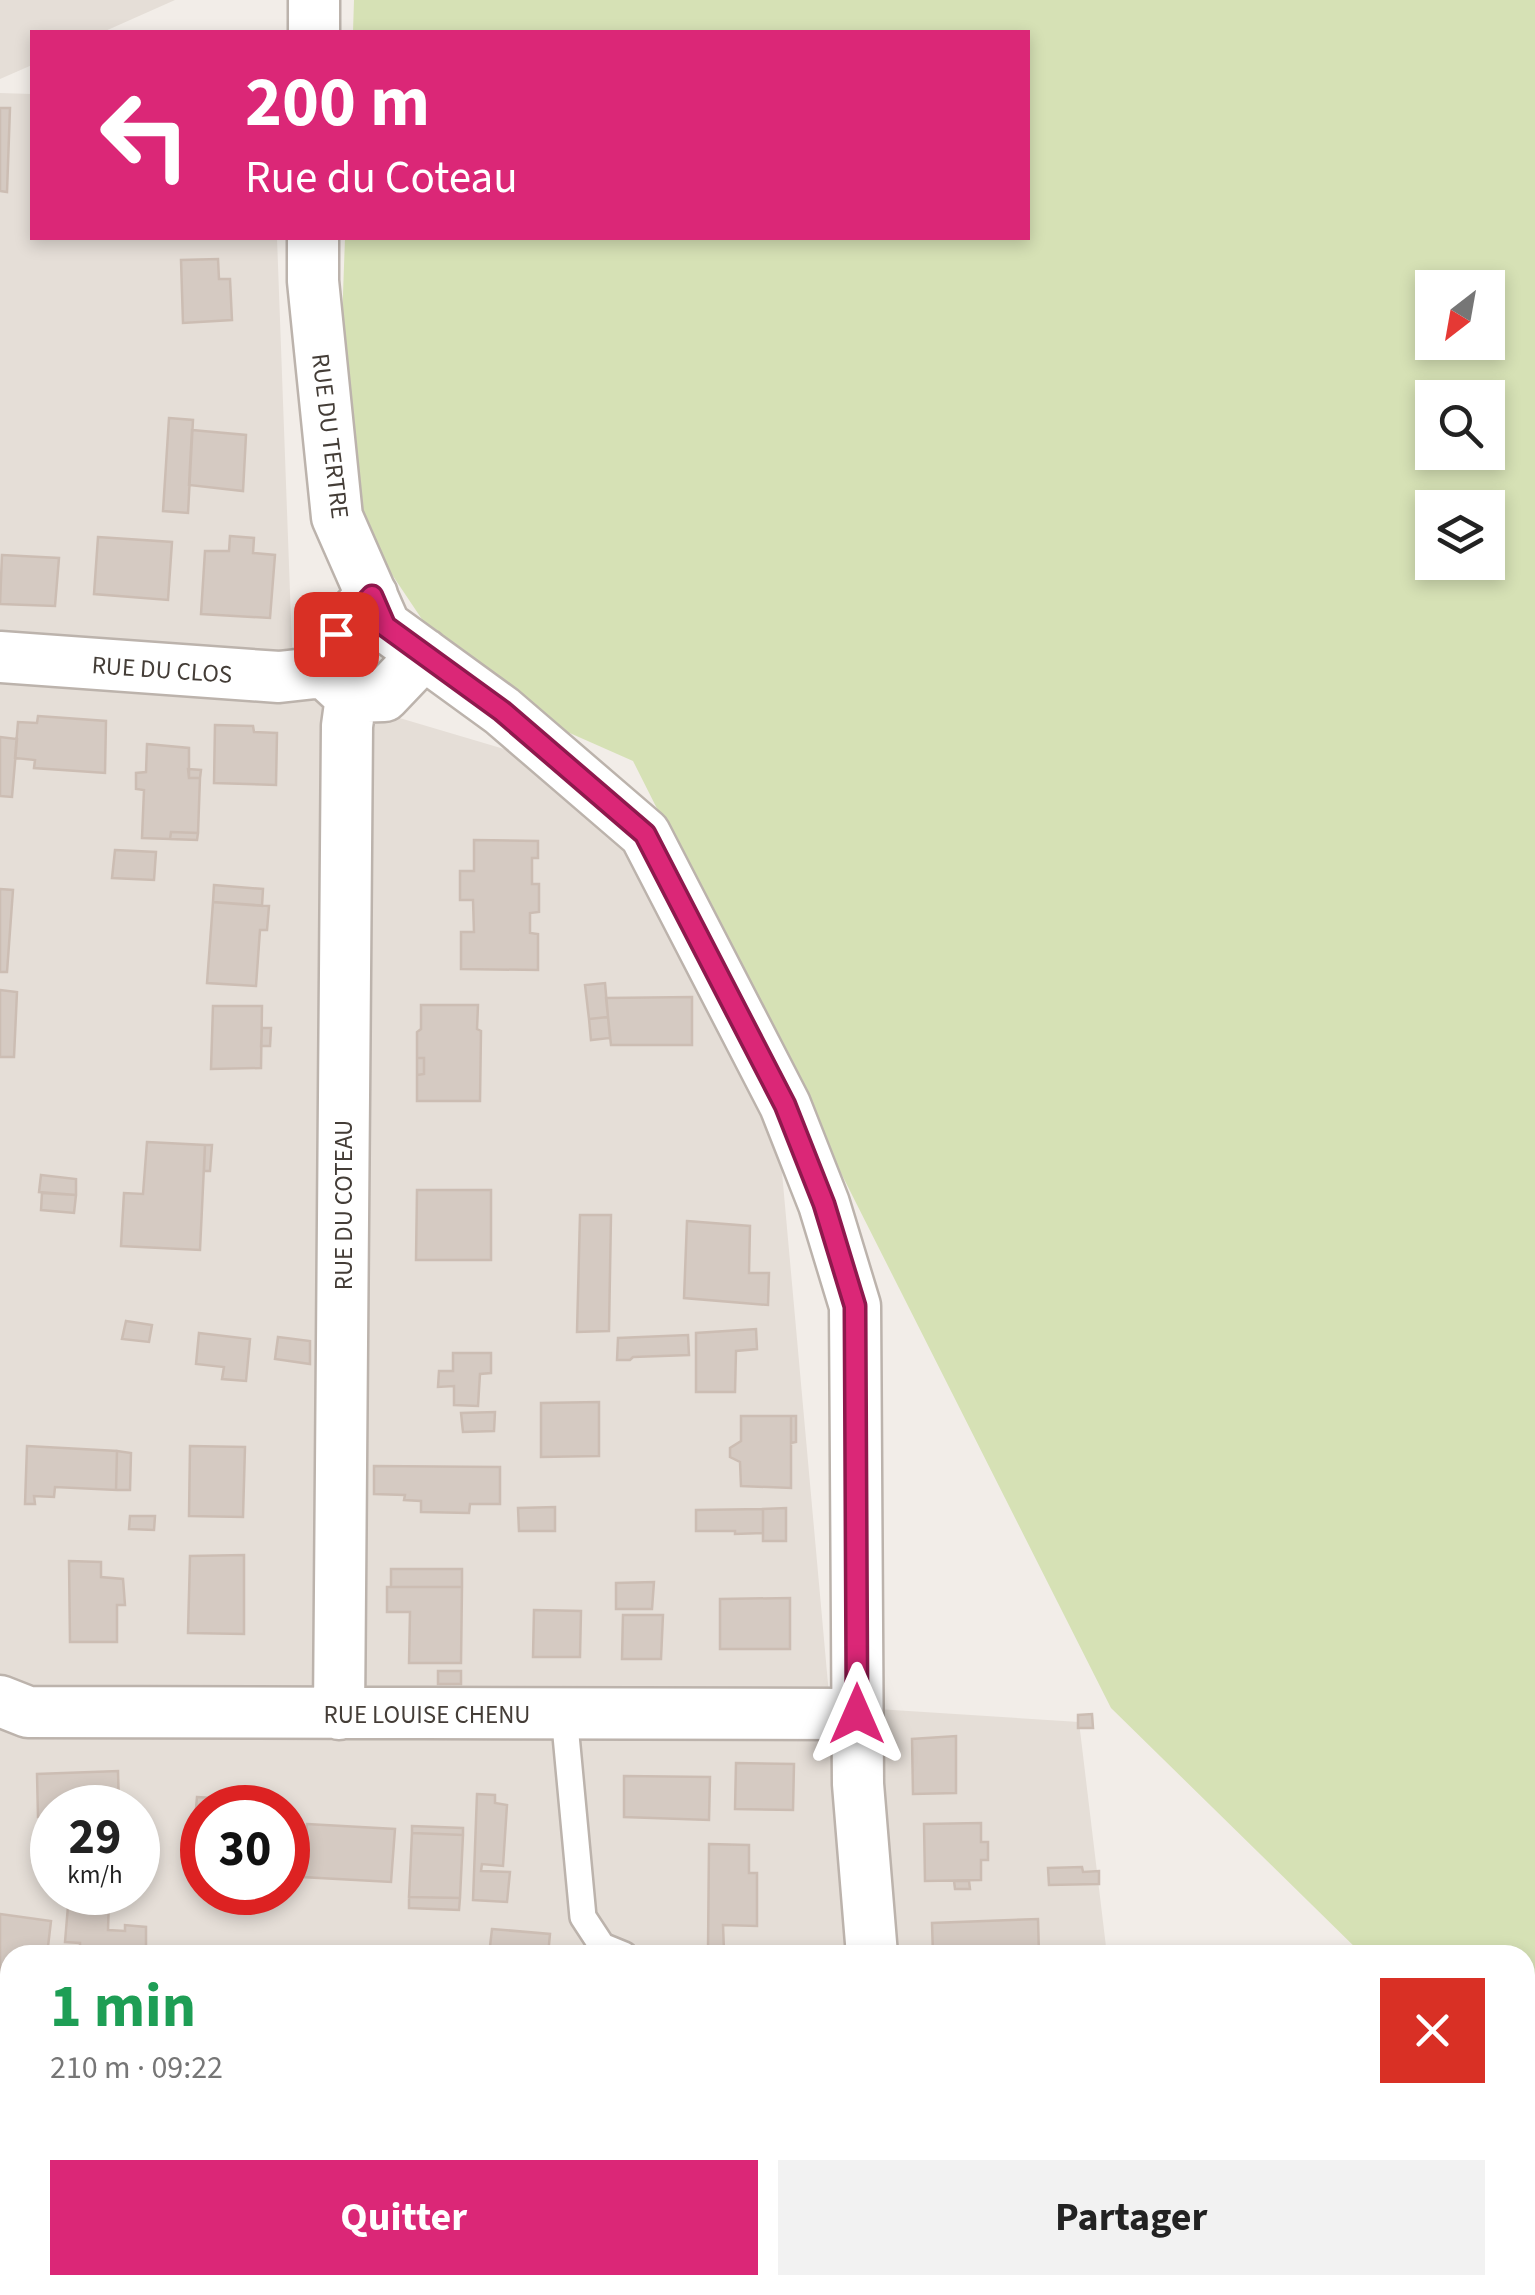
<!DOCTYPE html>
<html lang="fr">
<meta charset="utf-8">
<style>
:root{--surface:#fff;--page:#f2f2f2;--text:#222;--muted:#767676;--accent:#db2777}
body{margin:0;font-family:"Source Sans 3",sans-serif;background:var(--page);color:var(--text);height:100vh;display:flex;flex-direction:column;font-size:38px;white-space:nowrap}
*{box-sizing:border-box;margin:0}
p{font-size:32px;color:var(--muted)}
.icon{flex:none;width:55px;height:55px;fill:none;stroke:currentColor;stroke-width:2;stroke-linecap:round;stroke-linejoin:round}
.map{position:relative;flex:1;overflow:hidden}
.panel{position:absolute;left:0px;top:1945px;width:1535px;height:350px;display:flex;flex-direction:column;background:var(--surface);border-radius:30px 30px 0 0;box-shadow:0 5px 15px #0003}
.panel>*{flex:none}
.hud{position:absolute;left:30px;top:30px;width:1000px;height:210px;border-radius:0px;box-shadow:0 5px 15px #0003;background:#db2777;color:#fff;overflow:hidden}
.needle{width:65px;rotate:211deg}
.tools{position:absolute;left:1415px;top:270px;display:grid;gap:20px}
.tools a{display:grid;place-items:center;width:90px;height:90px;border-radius:0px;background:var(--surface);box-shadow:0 5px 15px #0003;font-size:50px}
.speed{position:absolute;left:30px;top:1785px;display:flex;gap:20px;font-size:50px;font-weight:700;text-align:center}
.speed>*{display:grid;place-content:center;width:130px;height:130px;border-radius:50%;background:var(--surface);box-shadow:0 5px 15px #0003;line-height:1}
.speed small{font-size:25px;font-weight:400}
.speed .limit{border:15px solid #d22;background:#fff;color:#111}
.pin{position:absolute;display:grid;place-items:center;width:85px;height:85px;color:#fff;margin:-42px;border-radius:20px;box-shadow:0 5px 15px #0006}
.me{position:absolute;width:110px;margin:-55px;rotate:0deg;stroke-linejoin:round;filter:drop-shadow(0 0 8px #0008)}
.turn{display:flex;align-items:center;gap:35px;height:210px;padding:0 50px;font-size:45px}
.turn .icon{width:130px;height:130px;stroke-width:2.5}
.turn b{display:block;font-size:70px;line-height:85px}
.round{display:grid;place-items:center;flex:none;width:105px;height:105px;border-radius:0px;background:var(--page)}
.overview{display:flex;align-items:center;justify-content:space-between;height:170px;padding:0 50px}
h1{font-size:60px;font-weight:700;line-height:75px;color:#1e9e55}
.cta{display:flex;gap:20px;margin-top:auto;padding:20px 50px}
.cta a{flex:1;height:115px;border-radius:0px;background:var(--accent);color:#fff;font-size:40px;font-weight:700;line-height:115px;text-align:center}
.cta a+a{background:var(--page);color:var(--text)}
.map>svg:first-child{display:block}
.residential{fill:#e5ded7;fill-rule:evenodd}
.green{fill:#d6e1b5;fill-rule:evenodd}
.building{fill:#d5cac2;stroke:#ccbdb3;stroke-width:2.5}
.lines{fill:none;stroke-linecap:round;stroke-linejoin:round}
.lane-casing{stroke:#bcb3ac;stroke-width:30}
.street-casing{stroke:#bcb3ac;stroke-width:55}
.lane{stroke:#fff;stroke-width:25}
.street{stroke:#fff;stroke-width:50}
.route-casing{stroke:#8e194d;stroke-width:25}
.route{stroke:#db2777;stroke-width:18}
.labels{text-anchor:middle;stroke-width:8;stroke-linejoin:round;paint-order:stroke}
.street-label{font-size:25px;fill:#443d37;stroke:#fff}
</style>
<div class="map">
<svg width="1535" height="2295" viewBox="0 0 1535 2295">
<rect width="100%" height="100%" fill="#f2ede8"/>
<!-- residential -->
<path class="residential" d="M0,0H175L103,32H32V65L0,79Z
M0,93L32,94V238H277L292,647L376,711L595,776L779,1139L830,1706L1079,1722L1107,1955H10V2285H1525V2076H1535V2295H0ZM52,1808H138V1892H52ZM202,1808H288V1892H202Z"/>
<!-- green -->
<path class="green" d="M354,0H1535V2017L1525,2014V1955H1363L1111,1708L633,761L468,688L336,491L345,238H1028V32H353ZM1432,288H1488V342H1432ZM1432,398H1488V452H1432ZM1432,508H1488V562H1432Z"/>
<!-- building -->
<path class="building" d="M0,108H10L7,192L0,191Z
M218,259L219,279H230L232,320L183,323L181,260Z
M169,418L193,420L188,513L163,511Z
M192,430L246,435L243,491L189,485Z
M230,536L254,538L253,553L275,555L270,618L201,614L205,551H229Z
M98,537L172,542L168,600L94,594Z
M2,555L59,558L55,606L0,604Z
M38,716L106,721L105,773L34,768L35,760L15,758L18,722L37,723Z
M215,725L253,726L254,732L277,733L276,785L214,783Z
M0,737L17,739L12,797L0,796Z
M147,744L189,748V778H200L198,833L171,832L170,839L142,838L144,790L136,789V773L146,772Z
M188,769L201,770L200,778H189Z
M171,832L198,833L197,840L170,839Z
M474,840L538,841V858H532V884H539V912L530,913V933L538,934V970L461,969V932H474L473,900H460V871H474Z
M115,850L156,852L154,880L112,878Z
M214,885L263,889L262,906L213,902Z
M0,889L13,890L7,972H0Z
M213,902L269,906L267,930H260L256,986L207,983Z
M605,983L608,1017L589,1019L585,985Z
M0,990L17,992L14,1057H0Z
M692,997V1045H611L606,998Z
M421,1005H478L477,1029L481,1031L480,1101H417V1075L424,1074V1058H417V1032L421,1029Z
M213,1006H262L261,1068L211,1069Z
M608,1017L610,1038L591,1040L589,1019Z
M262,1028H271L270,1046H261Z
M417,1058H424V1074L417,1075Z
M147,1142L205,1145L200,1250L121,1246L124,1193L143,1194Z
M205,1145H212L210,1171H204Z
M41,1175L76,1179V1195L39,1192Z
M417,1190H491V1260H416Z
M42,1193L76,1195L74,1213L41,1210Z
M580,1215H611L609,1331L577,1332Z
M687,1221L750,1226L749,1273H769L768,1305L684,1298Z
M126,1321L152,1325L149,1342L122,1339Z
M756,1329L757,1349L736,1351L735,1392H696V1333Z
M199,1333L250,1339L246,1381L222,1379L224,1367L196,1364Z
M688,1335L689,1355L633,1357L630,1360H617L618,1338Z
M278,1337L310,1341V1364L275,1359Z
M453,1353H491V1373L480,1374L478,1406L454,1405V1386L438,1387L439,1371H453Z
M599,1402V1456L541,1457V1403Z
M495,1412L494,1431L463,1432L461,1413Z
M741,1416H791V1488L741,1486L740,1462L730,1457V1448L741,1441Z
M791,1416H796V1442L791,1443Z
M27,1446L117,1451L116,1490L55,1487L54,1497L34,1496L35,1504H25Z
M190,1446L245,1447L243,1517L189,1516Z
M117,1451L131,1453L130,1490H116Z
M374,1466L500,1467V1504H470L469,1513L421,1512V1501L404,1500L405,1495L374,1494Z
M555,1507V1531H519L518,1508Z
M786,1508V1541H763V1509Z
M763,1509V1533L735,1534V1531H696V1510Z
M130,1516H155L154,1530L129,1529Z
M244,1555V1634L188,1633L190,1556Z
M69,1561L101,1562V1577L123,1579L125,1605H117V1642H70Z
M391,1569H462V1587H391Z
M654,1582L652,1609H616V1583Z
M387,1587H462L461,1663H409L410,1612H387Z
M790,1598V1649H720V1599Z
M534,1610L581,1611L580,1657H533Z
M623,1615H663L661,1659H622Z
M438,1671H461V1684H438Z
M1092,1714L1093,1728H1078V1715Z
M956,1736V1793L913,1794L912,1739Z
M736,1763L794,1764L793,1810L735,1809Z
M118,1771L119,1808H52V1832L51,1816L38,1817L37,1774Z
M624,1776L710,1777L709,1820L624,1817Z
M477,1794L495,1795V1803L507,1805L503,1866L482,1864L481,1871L510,1872L507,1902L473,1900Z
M197,1797L242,1800V1808H202V1869H198L200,1844L193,1843Z
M981,1823V1842H988V1860H981V1880L925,1881L924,1824Z
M307,1824L395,1829L391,1882L302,1877Z
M412,1826L463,1828V1835L412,1833Z
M412,1833L463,1835L460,1898L409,1897Z
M709,1844L749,1845V1873H757V1926L723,1925L724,1951L708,1950Z
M1082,1867L1083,1872L1099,1871V1884L1049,1885L1048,1868Z
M954,1881H969L970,1889H955Z
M83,1897L109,1899L108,1930L125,1931V1925L146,1927V1955H80V1943L65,1942L68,1906L82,1907Z
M409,1897L460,1898L459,1910L409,1908Z
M0,1914L51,1921L47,1955H10V1971L0,1970Z
M1038,1919L1039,1955H933L932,1923Z
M492,1929L550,1934L548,1955H489Z
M1525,2080L1535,2081V2098L1525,2096Z
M0,2192H10V2252L0,2251Z
M723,2285H762V2295H723Z
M1168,2285V2295L1059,2294L1057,2287Z
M1388,2285H1441L1439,2295H1387Z
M1495,2285H1514L1512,2295H1493Z"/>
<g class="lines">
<!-- lane casing -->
<g class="lane-casing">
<path id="lane" d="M564,1714L583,1917L602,1946L624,1955
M1525,2054H1535"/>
</g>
<!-- street casing -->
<g class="street-casing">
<path id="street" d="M314,0V32
M313,238V281L337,517L385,626L502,711L645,834L785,1105L824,1204L855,1306L858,1784L872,1955
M372,595L336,633L324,672L351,697L384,696L424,654
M0,657L279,677L324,672
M0,1701L28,1712L857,1714
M339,1714L347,726L351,697
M898,2285L899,2295"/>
</g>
<!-- lane -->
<use href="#lane" class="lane"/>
<!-- street -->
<use href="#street" class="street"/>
</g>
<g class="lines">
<!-- route casing -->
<g class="route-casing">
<path id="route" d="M336,634L372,596L385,626L502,711L645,834L785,1105L824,1204L855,1306L857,1714"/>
</g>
<!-- route -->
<use href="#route" class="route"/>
</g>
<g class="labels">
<!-- street labels -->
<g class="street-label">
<text transform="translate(331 436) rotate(83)" y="9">RUE DU TERTRE</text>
<text transform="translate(162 669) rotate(4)" y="9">RUE DU CLOS</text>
<text transform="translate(343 1205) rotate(-90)" y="9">RUE DU COTEAU</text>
<text x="427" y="1723">RUE LOUISE CHENU</text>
</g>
</g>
</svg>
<div class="tools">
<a><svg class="needle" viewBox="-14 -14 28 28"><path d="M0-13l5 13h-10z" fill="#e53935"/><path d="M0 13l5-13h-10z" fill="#767676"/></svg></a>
<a><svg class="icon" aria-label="search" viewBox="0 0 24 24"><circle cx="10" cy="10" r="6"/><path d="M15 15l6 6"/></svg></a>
<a><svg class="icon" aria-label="layers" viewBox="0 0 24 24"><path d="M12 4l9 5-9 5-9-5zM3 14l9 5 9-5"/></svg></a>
</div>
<div class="speed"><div>29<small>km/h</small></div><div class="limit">30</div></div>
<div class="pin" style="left:336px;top:634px;background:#d93025"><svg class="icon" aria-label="arrive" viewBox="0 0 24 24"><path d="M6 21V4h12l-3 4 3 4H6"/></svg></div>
<svg class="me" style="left:857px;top:1714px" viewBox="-20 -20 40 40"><path d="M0-17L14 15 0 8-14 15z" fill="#db2777" stroke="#fff" stroke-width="4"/></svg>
<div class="hud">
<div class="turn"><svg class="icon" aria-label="left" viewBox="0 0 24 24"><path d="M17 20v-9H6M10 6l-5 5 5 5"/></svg><div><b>200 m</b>Rue du Coteau</div></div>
</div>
<section class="panel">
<div class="overview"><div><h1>1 min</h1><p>210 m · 09:22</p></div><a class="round" style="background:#d93025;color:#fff"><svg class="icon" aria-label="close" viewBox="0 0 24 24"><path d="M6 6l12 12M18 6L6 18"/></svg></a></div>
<div class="cta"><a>Quitter</a><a>Partager</a></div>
</section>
</div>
